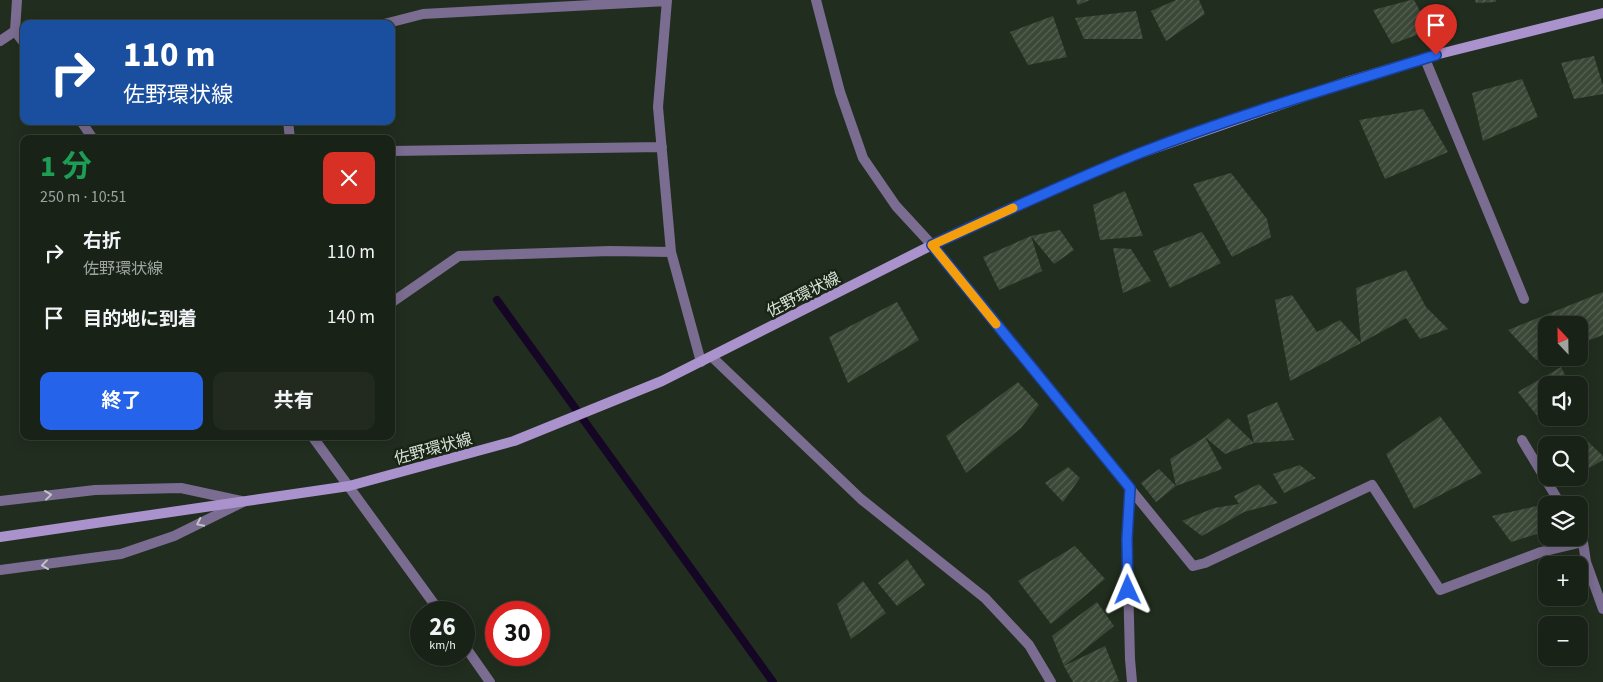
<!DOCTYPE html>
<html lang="ja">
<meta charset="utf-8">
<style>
:root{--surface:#192217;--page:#222a20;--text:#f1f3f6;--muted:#9fa4a1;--line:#373f36;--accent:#2563eb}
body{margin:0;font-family:"Source Sans 3","Noto Sans JP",sans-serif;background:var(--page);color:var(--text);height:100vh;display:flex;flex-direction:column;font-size:19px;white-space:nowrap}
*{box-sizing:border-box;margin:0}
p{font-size:16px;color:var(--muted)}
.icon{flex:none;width:28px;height:28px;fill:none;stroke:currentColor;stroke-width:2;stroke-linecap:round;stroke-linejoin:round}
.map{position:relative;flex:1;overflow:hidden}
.drawer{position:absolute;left:20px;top:135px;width:375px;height:305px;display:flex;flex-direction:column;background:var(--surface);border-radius:10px;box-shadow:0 2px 12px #0003,0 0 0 1px var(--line)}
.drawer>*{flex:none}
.hud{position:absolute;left:20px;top:20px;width:375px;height:105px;border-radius:10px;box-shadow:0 2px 12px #0003,0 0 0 1px var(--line);background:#1a4fa0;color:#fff;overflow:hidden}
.needle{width:32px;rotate:338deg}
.tools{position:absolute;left:1538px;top:316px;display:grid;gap:10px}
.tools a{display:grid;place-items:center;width:50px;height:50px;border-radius:10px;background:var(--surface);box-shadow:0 2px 12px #0003,0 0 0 1px var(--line);font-size:25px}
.speed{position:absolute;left:410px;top:601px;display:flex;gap:10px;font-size:25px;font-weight:700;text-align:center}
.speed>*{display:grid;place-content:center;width:65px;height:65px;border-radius:50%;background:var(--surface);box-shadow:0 2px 12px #0003,0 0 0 1px var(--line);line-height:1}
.speed small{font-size:12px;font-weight:400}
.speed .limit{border:8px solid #d22;background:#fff;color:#111}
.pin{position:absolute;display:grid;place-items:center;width:42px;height:42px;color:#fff;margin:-51px -21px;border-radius:50% 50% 50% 0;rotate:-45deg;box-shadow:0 0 5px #0007}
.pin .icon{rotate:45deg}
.me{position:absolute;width:55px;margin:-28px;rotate:359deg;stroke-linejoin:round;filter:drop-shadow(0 0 4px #0008)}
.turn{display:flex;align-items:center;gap:18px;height:105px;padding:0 20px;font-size:22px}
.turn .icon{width:65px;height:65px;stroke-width:2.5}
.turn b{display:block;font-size:35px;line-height:42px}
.round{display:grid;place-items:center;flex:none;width:52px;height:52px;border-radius:10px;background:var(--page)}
.head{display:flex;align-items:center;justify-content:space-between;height:85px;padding:0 20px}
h1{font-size:30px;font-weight:700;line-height:38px;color:#1e9e55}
.primary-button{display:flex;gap:10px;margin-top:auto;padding:10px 20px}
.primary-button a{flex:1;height:58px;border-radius:10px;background:var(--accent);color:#fff;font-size:20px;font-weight:700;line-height:58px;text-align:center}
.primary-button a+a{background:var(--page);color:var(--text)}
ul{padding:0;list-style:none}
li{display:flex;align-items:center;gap:15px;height:65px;padding:0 20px}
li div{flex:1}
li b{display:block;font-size:19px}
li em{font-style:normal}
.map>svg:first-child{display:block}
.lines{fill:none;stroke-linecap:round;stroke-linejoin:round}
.stream{stroke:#150625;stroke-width:8}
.building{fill:url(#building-hatch)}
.lane{stroke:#7b6d91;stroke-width:10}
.street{stroke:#7b6d91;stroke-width:10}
.secondary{stroke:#aa93cc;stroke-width:10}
.oneway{stroke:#c2c4c6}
.route-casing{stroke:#184099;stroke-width:12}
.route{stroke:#2563eb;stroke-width:9}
.slow{stroke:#f59e0b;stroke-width:9}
.labels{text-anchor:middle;stroke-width:5;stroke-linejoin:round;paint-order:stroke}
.street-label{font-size:16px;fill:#d9e1d7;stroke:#182415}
</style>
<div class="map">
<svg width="1603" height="682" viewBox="0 0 1603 682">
<defs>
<pattern id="building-hatch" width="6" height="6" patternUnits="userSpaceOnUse" patternTransform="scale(1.25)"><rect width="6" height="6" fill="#3b4838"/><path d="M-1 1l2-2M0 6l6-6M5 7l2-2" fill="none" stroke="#576254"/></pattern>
</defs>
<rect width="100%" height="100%" fill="#212e1f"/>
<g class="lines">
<!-- stream -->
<path class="stream" d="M497,300L773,682"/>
</g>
<!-- building -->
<path class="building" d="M1076,0H1090L1078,5Z
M1176,0H1199L1205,14L1166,41L1151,11Z
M1411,0H1414L1430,30L1392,44L1373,10Z
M1475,0H1496V2L1476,3Z
M1136,11L1143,39H1084L1075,18Z
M1053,16L1067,57L1028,65L1010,32Z
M1594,56L1603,86V94L1574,99L1561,63Z
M1522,79L1538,117L1483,141L1472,93Z
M1423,109L1448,152L1385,179L1359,120Z
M1231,173L1267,219L1271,237L1232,257L1193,184Z
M1125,191L1143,236L1100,240L1093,205Z
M1060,230L1074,250L1054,264L1031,236Z
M1202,232L1221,263L1170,288L1153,251Z
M1031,236L1042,271L999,290L983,257Z
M1113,248L1131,249L1151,281L1123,293Z
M1406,270L1426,307L1448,329L1420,339L1406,318L1361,343L1356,288Z
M1603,292V335L1579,344V325H1546V356L1536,360L1508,330Z
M1292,295L1317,332L1340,320L1361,343L1290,381L1275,300Z
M897,302L919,340L848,383L829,337Z
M1561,367L1570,385H1546V418H1549L1542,422L1518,392Z
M1018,382L1039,405L1021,428L966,473L946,436Z
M1277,402L1294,440L1254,443L1225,454L1205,437L1228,418L1254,443L1247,415Z
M1440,416L1482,473L1414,509L1386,454Z
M1205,437L1222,469L1176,486L1170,459Z
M1583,437L1603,456V460L1579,474V445H1565Z
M1300,465L1316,478L1284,493L1273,474Z
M1068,467L1080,478L1063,502L1045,483Z
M1159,469L1176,486L1156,502L1141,483Z
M1259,484L1278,503L1244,512L1202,536L1182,521L1214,508L1239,504L1234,496Z
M1537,506L1546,524V531L1511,542L1492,516Z
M1075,546L1105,579L1051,624L1018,581Z
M907,559L925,585L897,606L878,583Z
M863,581L886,613L851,639L837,604Z
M1097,602L1114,626L1064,666L1105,646L1119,681L1114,682H1073L1064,666L1052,636Z"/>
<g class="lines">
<!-- lane -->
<path class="lane" d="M17,0L15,31L24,43
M81,121L93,139
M312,436L440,612
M464,645L490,682"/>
<!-- street -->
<path class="street" d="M667,0L658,107L671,252L701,362
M816,0L840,92L863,158L896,206L932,245L1193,566L1205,563L1372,485L1440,590L1541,552L1583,542
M384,24L423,14L667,1
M0,41L15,31
M1425,59L1524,299
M288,121L290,139
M391,151L662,147
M391,303L459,256L610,251L671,252
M712,357L861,499L985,598L1029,645L1051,682
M1522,440L1561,505
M1130,488L1127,539L1130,659L1132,682
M0,501L95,490L181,488L241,501
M1579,535L1583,542L1586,562L1603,609
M0,570L121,554L174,536L243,502"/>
<!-- secondary -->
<path class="secondary" d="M0,537L349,486L514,441L662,381L932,245L1052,190L1141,153L1349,81L1435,55L1603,13"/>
</g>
<!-- one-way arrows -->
<defs><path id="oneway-chevron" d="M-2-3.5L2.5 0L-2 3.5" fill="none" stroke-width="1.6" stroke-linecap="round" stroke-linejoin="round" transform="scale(1.25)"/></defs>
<g class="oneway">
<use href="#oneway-chevron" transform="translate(48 495) rotate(-7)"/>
<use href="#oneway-chevron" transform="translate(200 523) rotate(154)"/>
<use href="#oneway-chevron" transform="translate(45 565) rotate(173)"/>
</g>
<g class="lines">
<!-- route casing -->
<g class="route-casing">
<path id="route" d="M1128,590L1127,539L1130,488L932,245C1001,213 1070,181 1140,153C1237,115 1337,86 1436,55"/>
</g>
<!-- route -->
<use href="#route" class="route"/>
<!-- slow -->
<path class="slow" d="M996,324L932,245L1013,208"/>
</g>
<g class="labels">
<!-- street labels -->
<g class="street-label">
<text transform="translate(803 294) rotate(-27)" y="6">佐野環状線</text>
<text transform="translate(433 448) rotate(-15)" y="6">佐野環状線</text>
</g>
</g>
</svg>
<div class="tools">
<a><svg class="needle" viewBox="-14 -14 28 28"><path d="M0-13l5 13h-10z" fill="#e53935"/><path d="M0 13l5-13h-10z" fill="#9fa4a1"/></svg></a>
<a><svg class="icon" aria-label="sound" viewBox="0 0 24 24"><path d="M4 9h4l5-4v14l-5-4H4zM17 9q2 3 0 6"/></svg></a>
<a><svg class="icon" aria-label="search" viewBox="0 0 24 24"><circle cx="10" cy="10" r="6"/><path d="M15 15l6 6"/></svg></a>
<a><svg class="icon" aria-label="layers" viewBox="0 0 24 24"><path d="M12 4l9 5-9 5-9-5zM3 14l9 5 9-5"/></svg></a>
<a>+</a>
<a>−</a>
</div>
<div class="speed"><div>26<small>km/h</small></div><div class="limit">30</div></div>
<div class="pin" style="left:1436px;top:55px;background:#d93025"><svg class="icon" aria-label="arrive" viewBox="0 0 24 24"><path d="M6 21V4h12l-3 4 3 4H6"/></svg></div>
<svg class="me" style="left:1128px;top:590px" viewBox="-20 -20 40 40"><path d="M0-17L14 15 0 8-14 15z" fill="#2563eb" stroke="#fff" stroke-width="4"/></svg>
<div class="hud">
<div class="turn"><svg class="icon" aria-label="right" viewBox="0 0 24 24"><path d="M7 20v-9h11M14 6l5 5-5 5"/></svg><div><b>110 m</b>佐野環状線</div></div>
</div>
<section class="drawer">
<div class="head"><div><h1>1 分</h1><p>250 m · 10:51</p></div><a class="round" style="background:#d93025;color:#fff"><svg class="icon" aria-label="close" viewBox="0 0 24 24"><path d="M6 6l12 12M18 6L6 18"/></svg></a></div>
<ul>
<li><svg class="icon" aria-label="right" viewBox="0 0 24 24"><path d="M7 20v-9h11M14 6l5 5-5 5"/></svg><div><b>右折</b><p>佐野環状線</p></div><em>110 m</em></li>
<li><svg class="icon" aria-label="arrive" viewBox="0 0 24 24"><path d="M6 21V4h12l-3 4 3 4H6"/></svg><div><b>目的地に到着</b></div><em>140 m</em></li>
</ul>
<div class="primary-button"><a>終了</a><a>共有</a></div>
</section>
</div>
